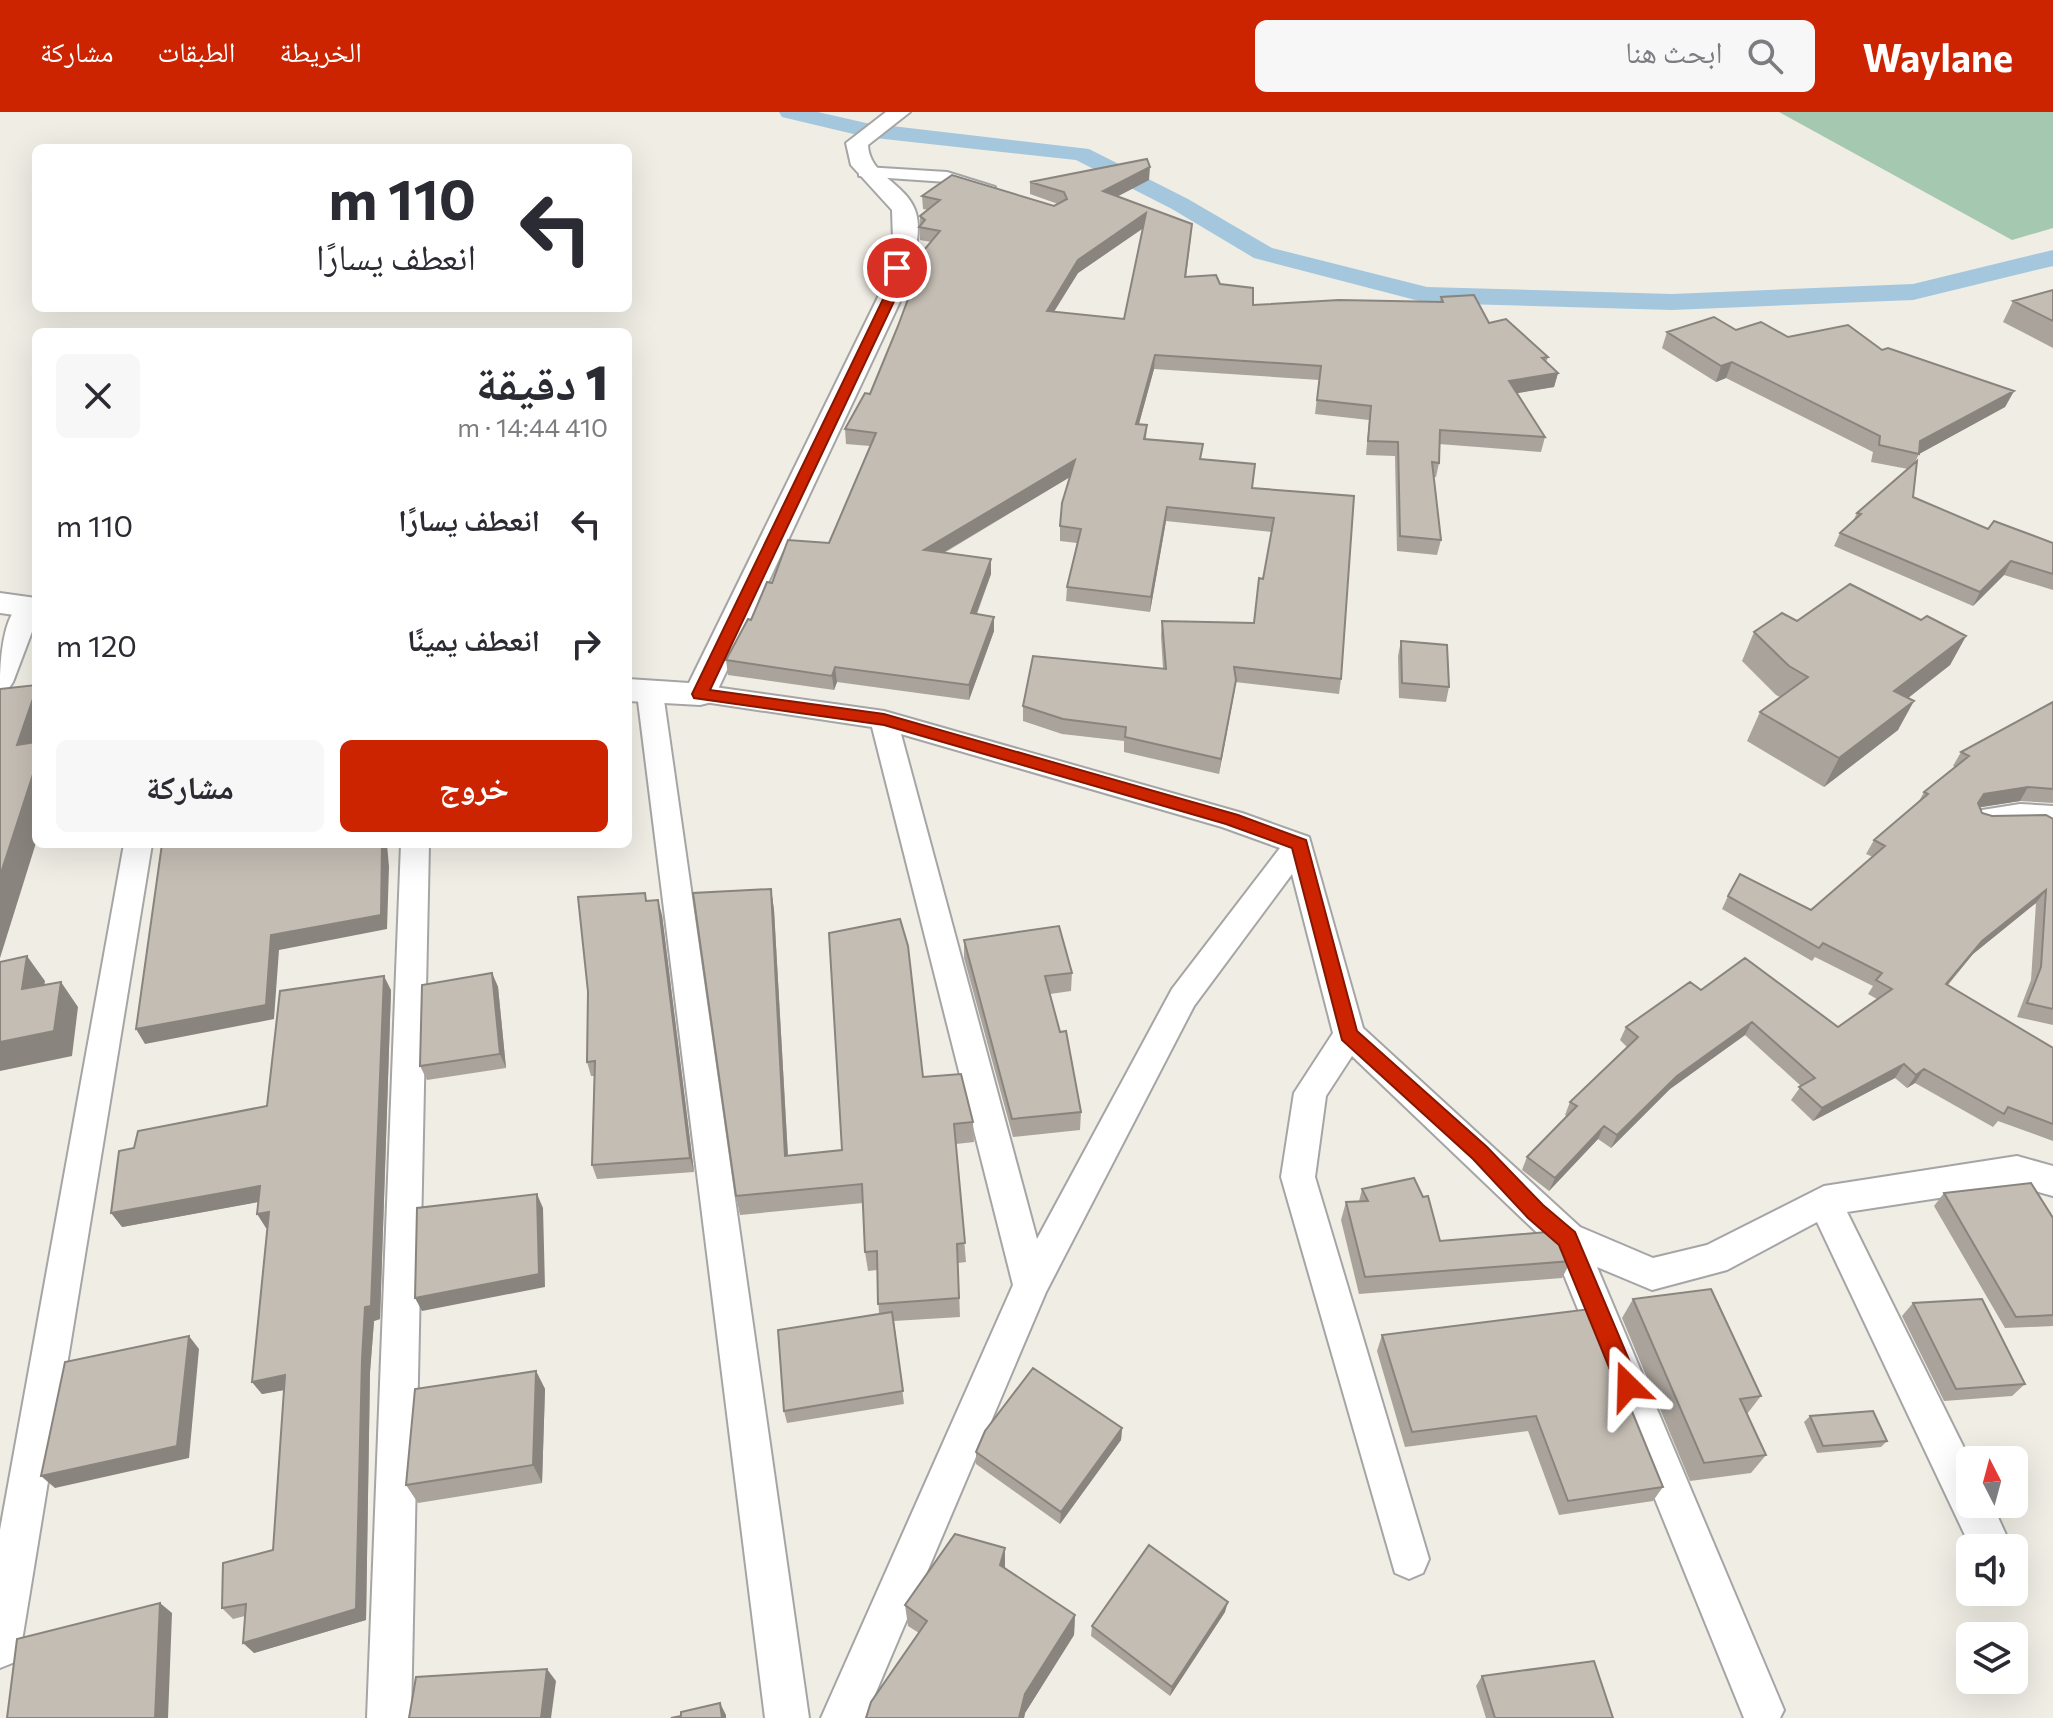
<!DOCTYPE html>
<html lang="ar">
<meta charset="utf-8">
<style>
:root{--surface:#fff;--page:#f7f7f7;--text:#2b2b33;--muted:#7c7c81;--accent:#cc2300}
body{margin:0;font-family:Commissioner,"Noto Naskh Arabic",sans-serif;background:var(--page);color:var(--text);direction:rtl;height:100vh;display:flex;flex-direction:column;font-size:30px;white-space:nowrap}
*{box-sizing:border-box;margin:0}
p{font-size:26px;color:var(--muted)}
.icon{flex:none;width:44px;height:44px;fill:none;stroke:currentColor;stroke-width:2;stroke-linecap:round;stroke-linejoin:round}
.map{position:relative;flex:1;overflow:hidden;direction:ltr}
.drawer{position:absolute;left:32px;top:216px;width:600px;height:520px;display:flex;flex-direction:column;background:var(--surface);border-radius:12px;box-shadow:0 8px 32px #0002;direction:rtl}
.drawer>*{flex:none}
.top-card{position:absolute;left:32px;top:32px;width:600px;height:168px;border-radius:12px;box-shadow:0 8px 32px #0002;direction:rtl;background:#fff;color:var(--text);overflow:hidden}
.needle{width:52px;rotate:354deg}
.tools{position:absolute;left:1956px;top:1334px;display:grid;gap:16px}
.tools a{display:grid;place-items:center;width:72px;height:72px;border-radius:12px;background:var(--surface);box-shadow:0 8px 32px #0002;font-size:40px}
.pin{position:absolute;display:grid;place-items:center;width:68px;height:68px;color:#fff;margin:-34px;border:4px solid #fff;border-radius:50%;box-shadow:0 2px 8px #0007}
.me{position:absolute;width:88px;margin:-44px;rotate:338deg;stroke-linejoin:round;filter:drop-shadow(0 0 6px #0008)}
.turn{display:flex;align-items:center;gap:28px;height:168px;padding:0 24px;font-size:36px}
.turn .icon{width:104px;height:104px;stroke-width:2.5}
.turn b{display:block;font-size:56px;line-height:68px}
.round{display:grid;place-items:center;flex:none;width:84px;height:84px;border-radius:12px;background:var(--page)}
.headline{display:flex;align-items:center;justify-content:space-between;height:136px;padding:0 24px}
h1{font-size:48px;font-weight:800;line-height:60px}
.button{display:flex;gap:16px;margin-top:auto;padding:16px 24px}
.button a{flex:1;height:92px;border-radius:12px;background:var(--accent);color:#fff;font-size:32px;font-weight:800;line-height:92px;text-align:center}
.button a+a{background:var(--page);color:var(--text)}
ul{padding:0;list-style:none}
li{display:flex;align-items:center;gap:24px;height:120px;padding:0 24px}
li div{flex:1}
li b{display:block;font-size:30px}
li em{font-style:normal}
header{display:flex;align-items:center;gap:48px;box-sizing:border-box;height:112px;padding:0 40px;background:var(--accent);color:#fff}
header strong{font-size:38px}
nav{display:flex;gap:44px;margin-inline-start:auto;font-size:28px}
.search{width:560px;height:72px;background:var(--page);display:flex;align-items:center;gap:20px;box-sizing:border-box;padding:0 28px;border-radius:12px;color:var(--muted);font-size:30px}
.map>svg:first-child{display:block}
.cemetery{fill:#a5c8b0}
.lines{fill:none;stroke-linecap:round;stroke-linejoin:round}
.canal{fill:#a4c7dd;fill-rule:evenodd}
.minor-casing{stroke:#a5a5a5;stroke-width:4}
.tertiary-casing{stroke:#a5a5a5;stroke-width:4}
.minor{fill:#fff;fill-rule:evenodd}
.tertiary{fill:#fff;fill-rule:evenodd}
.wall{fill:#a9a39b;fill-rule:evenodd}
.shaded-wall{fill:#89847e}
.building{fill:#c4bdb4;stroke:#89847e;stroke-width:2;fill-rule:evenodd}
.route{fill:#cc2300;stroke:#851700;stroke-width:2}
</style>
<header>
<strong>Waylane</strong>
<div class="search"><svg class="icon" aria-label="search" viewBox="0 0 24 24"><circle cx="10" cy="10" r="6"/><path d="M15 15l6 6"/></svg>ابحث هنا</div>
<nav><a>الخريطة</a><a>الطبقات</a><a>مشاركة</a></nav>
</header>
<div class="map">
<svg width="2053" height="1606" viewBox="0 0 2053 1606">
<rect width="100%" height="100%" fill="#efede4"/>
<!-- cemetery -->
<path class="cemetery" d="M1779,0H2053V116L2012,128Z"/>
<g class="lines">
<!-- canal -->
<path class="canal" d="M779,0H818L866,11L1089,37L1188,87L1272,136L1427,175L1672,182L1913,172L2053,138V154L1913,188L1672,198L1427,191L1254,146L1172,97L1076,48L866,25L782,5Z"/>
<!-- minor casing -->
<g class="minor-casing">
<path id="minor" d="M865,55L947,60L995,75L986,80L947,70L859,64V56Z
M29,487L36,489V509L13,570L9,576L0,578C0,555 1,494 29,487Z
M650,572L659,575L663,581L809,1606H765L637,581L641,575Z
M700,573L884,599L1242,701L1309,725L1363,916L1580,1115L1653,1146L1707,1133L1824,1074L2017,1044L2053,1054V1084L2017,1074L1847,1100L1970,1348V1392H1992L2012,1436H1971L1817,1110L1727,1158L1652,1178L1597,1155L1784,1598L1780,1606H1744L1553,1136L1352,944L1326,984L1315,1065L1429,1447L1423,1461L1409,1467L1395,1461L1281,1065L1294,981L1333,921L1292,762L1194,894L1046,1180L865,1606H821L1013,1173L872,615L691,588L687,582L691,576ZM901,622L1222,715L1280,736L1172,877L1037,1127Z
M2020,692L2053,694V714C2030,713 1996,719 1976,713L1972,706L1976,699Z
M124,732H152L21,1535L15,1550L0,1556V1418Z
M401,732H429L411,1606H367Z"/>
</g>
<!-- tertiary casing -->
<g class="tertiary-casing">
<path id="tertiary" d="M886,0H910L868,33C869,63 905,71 915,98C924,122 910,155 905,179L712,590L700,593L628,589V567L689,571L881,179L893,128L892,98L851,53L846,31Z
M0,481L36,486V506L0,501Z"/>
</g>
<!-- minor -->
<use href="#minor" class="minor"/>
<!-- tertiary -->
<use href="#tertiary" class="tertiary"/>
</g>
<!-- wall -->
<path class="wall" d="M1149,68L1118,84L1191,125L1186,165L1220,172L1253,193L1440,190L1441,185L1489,211L1548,245L1546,250L1558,261L1554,275L1517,281L1545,325L1541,340L1439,332V351L1436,365H1433L1441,428L1437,443L1397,439L1395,344L1366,343L1369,308L1315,302L1319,268L1154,257L1139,312L1147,313L1146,327L1202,347L1252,376L1354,384L1341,567L1339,582L1235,570L1219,662L1124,640V629L1062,622L1023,609V594L1163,557L1161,524L1162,509L1254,511L1263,467L1272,420L1166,409L1150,500L1066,489L1067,475L1077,431L1060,429V414L1070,365L944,441L991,447V462L977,502L994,505V519L969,588L837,570L834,578L728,563L726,548L772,471L829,431L870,334L846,332L845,317L870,282L898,214L917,164H915L914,150L931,130L920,128V104L928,98L923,97L922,84L1054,94L1058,92L1030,82V70ZM1143,116L1124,207L1054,200L1078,161Z
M2053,178V236L2003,210L2013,189Z
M1736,218L1882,238L2014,279L2005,295L1919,342L1914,352L1913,385L1988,417L2053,431V478L2004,463L1973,494L1834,434L1840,421L1853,409L1857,401L1908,357L1871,350L1873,340L1726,266L1716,270L1662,236L1667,220Z
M1921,508L1966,524L1950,553L1908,586L1898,618L1824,675L1747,629L1760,600L1780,585L1776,583L1742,549L1754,520L1797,509Z
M1401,529L1449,575L1446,590L1399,586L1398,544Z
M2053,590V691L2020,689L1980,695L1982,701L1992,704L2053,707V913L2017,905L2031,868L2036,791L1973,842L1948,873L2053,936V1029L1998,1009L1993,1015L1915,971L1907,976L1895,966L1813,1009L1791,988L1801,974L1745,923L1670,977L1611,1036L1598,1027L1549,1079L1522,1058L1527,1045L1567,1004L1565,1003L1570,990L1627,935L1620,928L1626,915L1701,878L1838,915L1877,887L1868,882L1873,874L1815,845L1812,849L1722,797L1728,784L1811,798L1873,745L1866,742L1874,728L1918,691L1924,680L1955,655L1953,654L1961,640Z
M771,777L774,798L788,1044L842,1038L923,965L973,1010L974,1030L956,1032L966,1150L958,1151L960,1205L894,1209L904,1292L787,1311L784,1299L879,1202L877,1158L868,1159L865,1140L863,1091L740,1103L736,1084Z
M647,789L662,803L694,1060L597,1067L592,1053L594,964H591L587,950Z
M964,828L1072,861L1071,879L1050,882L1081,1000L1080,1018L1013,1025L964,846Z
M492,861L498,875L506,956L427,968L420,954Z
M391,878L380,1207L374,1209L370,1260L366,1508L254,1541L245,1504L233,1507L222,1496L273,1438L284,1278L262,1282L252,1270L267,1116H266L258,1090L122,1115L267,994Z
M1362,1077L1440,1129L1571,1149L1562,1166L1359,1182L1341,1108L1346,1090L1359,1089Z
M1944,1081L2053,1106V1214L2005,1216L1934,1094Z
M1633,1187L1761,1284L1747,1302L1766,1343L1751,1361L1690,1369L1622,1206Z
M1913,1191L2025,1272L2012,1284L1944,1289L1902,1204Z
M1590,1197L1663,1375L1653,1389L1559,1403L1528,1319L1405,1335L1377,1239L1382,1223Z
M536,1259L545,1277L542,1371L418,1391L406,1373Z
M1810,1304L1887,1329L1881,1335L1817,1341L1804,1310Z
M1122,1316L1121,1328L1060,1412L976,1352V1340Z
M1005,1436V1456L1075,1503L1074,1523L1025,1601L1024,1606H866L919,1521L908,1514L905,1493Z
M1225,1500L1170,1584L1091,1524L1092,1514Z
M1482,1564L1613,1606H1486L1476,1574Z"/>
<!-- shaded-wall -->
<path class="shaded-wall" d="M1150,55L1149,68L1103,92V79Z
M1146,101L1145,115L1078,161L1046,212L1047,199L1078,148Z
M1155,243L1154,257L1135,326L1136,312Z
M1732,250L1726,266L1716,270L1721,254Z
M1558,261L1554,275L1506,283L1509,269Z
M2014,279L2005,295L1919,342L1920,329Z
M1075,348V362L924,452V438Z
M1167,395L1166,409L1150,500L1151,485Z
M991,447V462L971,516V501Z
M2011,449L2004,463L1973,494L1980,480Z
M994,505V519L969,588V573Z
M1966,524L1950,553L1880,608L1894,579Z
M835,555L837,570L834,578L832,564Z
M1236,568L1234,582L1219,662L1221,647Z
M36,578V650L17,633Z
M1914,589L1898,618L1824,675L1839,646Z
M36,653V731L0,846V764Z
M2028,675L2020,689L1976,696L1969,705L1984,682Z
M382,732H387L389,755L387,817L279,838L274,907L145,932L136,917L271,823Z
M771,777L774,798L789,1064L785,1044Z
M2046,778L2036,791L1973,842L1937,885L1946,872L1982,829Z
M658,788L662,803L694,1060L690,1046Z
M27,844L45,869L40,903L22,877Z
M492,861L498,875L506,956L500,942Z
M384,864L391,878L380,1207L374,1209L370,1260L366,1508L254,1541L243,1531L362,1247Z
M61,870L78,895L72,944L0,959V930Z
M1752,910L1745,923L1670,977L1611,1036L1617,1023L1677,964Z
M1904,952L1895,966L1813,1009L1822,996Z
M1924,957L1915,971L1907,976L1916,963Z
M1604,1014L1598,1027L1549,1079L1555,1066Z
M260,1074L269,1088L122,1115L111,1101Z
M537,1082L543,1096L545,1175L422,1199L415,1186Z
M269,1100L278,1114L266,1116L257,1102Z
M189,1224L199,1237L189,1346L55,1376L41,1364Z
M536,1259L545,1277L542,1371L533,1353Z
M285,1263L295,1276L262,1282L252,1270Z
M1122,1316L1121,1328L1060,1412L1061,1400Z
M1005,1436V1457L1000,1453Z
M1228,1490L1225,1500L1170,1584L1172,1575Z
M160,1491L172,1501L168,1606H155Z
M1075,1503L1074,1523L1025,1601L1024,1606H1019L1025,1582Z
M547,1557L556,1569L551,1606H541Z
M720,1591L726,1603V1606H722Z"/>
<!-- building -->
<path class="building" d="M1147,47L1150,55L1103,79L1192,112L1185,165L1216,163L1220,172L1253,176V193L1339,188L1443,190L1441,185L1474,183L1489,211L1506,207L1548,245L1542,246L1558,261L1509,269L1545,325L1440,318L1439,351L1432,350L1441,428L1400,424L1398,330L1368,329L1371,294L1317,288L1321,254L1155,243L1136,312L1147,313L1144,327L1203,332L1200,347L1255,352L1252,376L1354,384L1341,567L1234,555L1236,568L1221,647L1125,625L1126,615L1063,607L1023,594L1033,544L1166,557L1162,509L1254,511L1259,466L1263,467L1274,406L1167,395L1151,485L1067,475L1081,417L1060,414L1062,391L1075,348L924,438L991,447L971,501L994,505L969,573L835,555L832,564L726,548L748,507L751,508L767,470L772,471L788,428L829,431L876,321L845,317L865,281L870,282L898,214L921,152L914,150L940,119L919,115L925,108L920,104L940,88L922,84L952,63L1054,94L1067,87L1064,80L1030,70ZM1146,101L1124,207L1047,199L1078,148Z
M2053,178V209L2013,189Z
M1714,205L1736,218L1761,210L1788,225L1848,213L1882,238L1888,236L2014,279L1920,329L1919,342L1879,333L1880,324L1732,250L1721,254L1667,220Z
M1917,349L1913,385L1988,417L1994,409L2053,431V462L2011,449L1980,480L1840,421L1861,402L1857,401Z
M1850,472L1921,508L1927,504L1966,524L1894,579L1914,589L1839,646L1760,600L1808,565L1789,554L1754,520L1782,501L1797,509Z
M1401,529L1447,533L1449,575L1402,571Z
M36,573V578L17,633L36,630V653L0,764V577Z
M2053,590V677L2028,675L1984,682L1978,691L1982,701L1992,704L2046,703L2053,707V897L2027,891L2041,855L2046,778L1982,829L1946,872L2053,936V1012L2008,995L2004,1002L1924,957L1916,963L1904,952L1822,996L1799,975L1815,966L1752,910L1677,964L1617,1023L1604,1014L1555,1066L1527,1045L1577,994L1570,990L1638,925L1626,915L1690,870L1701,878L1745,846L1838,915L1892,877L1876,868L1882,861L1823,831L1819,836L1728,784L1740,762L1811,798L1885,734L1874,728L1928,682L1924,680L1969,644L1961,640Z
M162,732H382L381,803L271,823L266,893L136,917Z
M771,777L785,1044L842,1038L829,821L900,807L908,834L923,965L961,962L973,1010L954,1012L965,1131L957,1132L959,1186L878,1192L877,1139L865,1140L862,1072L736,1084L693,781Z
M645,781L646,789L658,788L690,1046L592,1053L595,949L587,950L588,880L578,785Z
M1059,814L1072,861L1045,864L1060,920L1066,919L1081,1000L1012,1007L964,828Z
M27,844L22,877L61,870L54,919L0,930V850Z
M492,861L500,942L420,954L422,873Z
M384,864L371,1194L365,1195L362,1247L356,1497L243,1531L246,1492L222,1496L223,1451L273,1438L285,1263L252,1270L269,1100L257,1102L260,1074L111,1101L119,1039L134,1036L138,1019L267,994L280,879Z
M1414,1066L1423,1085L1428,1084L1440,1129L1558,1119L1571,1149L1365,1165L1346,1090L1368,1089L1362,1077Z
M2031,1071L2053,1106V1203L2016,1205L1944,1081Z
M537,1082L539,1162L415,1186L417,1096Z
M1711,1177L1761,1284L1740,1287L1766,1343L1704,1351L1633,1187Z
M1982,1187L2025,1272L1956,1277L1913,1191Z
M1590,1197L1663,1375L1568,1389L1536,1304L1412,1320L1382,1223Z
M892,1200L903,1279L784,1299L778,1218Z
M189,1224L177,1334L41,1364L65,1250Z
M1033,1256L1122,1316L1061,1400L976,1340L985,1319Z
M536,1259L533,1353L406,1373L415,1277Z
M1873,1299L1887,1329L1823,1334L1810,1304Z
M955,1422L1005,1436L1000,1453L1075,1503L1025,1582L1019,1606H866L871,1590L927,1509L905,1493Z
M1149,1433L1228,1490L1172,1575L1092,1514Z
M160,1491L155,1606H7L17,1527Z
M1594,1549L1613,1606H1495L1482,1564Z
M547,1557L541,1606H409L416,1565Z
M720,1591L722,1606H671L681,1604V1600Z"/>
<!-- route -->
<path class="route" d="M897,153L903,156L899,179L710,578L884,602L1238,703L1306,728L1357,919L1487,1035L1543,1093L1575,1120L1640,1274L1636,1282L1628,1285L1620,1282L1559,1133L1528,1106L1473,1047L1342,928L1292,736L1226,712L884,613L694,586L692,582L887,179L892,156Z"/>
</svg>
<div class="tools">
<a><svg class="needle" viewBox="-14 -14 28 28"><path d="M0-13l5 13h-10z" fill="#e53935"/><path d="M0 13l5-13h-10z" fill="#7c7c81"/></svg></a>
<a><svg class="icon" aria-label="sound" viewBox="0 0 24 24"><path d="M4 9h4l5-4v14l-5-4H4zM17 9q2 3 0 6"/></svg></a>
<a><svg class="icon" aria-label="layers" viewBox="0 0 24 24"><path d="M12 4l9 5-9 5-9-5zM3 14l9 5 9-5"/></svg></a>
</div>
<div class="pin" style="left:897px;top:156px;background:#d93025"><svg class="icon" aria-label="arrive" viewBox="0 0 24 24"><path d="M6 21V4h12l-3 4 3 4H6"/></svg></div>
<svg class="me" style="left:1628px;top:1274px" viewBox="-20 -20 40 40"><path d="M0-17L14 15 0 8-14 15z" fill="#cc2300" stroke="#fff" stroke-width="4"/></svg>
<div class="top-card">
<div class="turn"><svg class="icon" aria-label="left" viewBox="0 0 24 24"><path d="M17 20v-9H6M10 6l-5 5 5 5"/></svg><div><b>110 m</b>انعطف يسارًا</div></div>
</div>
<section class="drawer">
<div class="headline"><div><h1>1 دقيقة</h1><p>410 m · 14:44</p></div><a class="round"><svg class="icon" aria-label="close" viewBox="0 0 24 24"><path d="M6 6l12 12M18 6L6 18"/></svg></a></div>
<ul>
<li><svg class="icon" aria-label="left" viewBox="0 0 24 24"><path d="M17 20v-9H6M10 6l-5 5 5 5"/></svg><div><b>انعطف يسارًا</b></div><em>110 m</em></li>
<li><svg class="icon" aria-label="right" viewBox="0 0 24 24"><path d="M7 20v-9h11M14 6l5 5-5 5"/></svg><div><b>انعطف يمينًا</b></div><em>120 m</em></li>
</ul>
<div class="button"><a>خروج</a><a>مشاركة</a></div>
</section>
</div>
